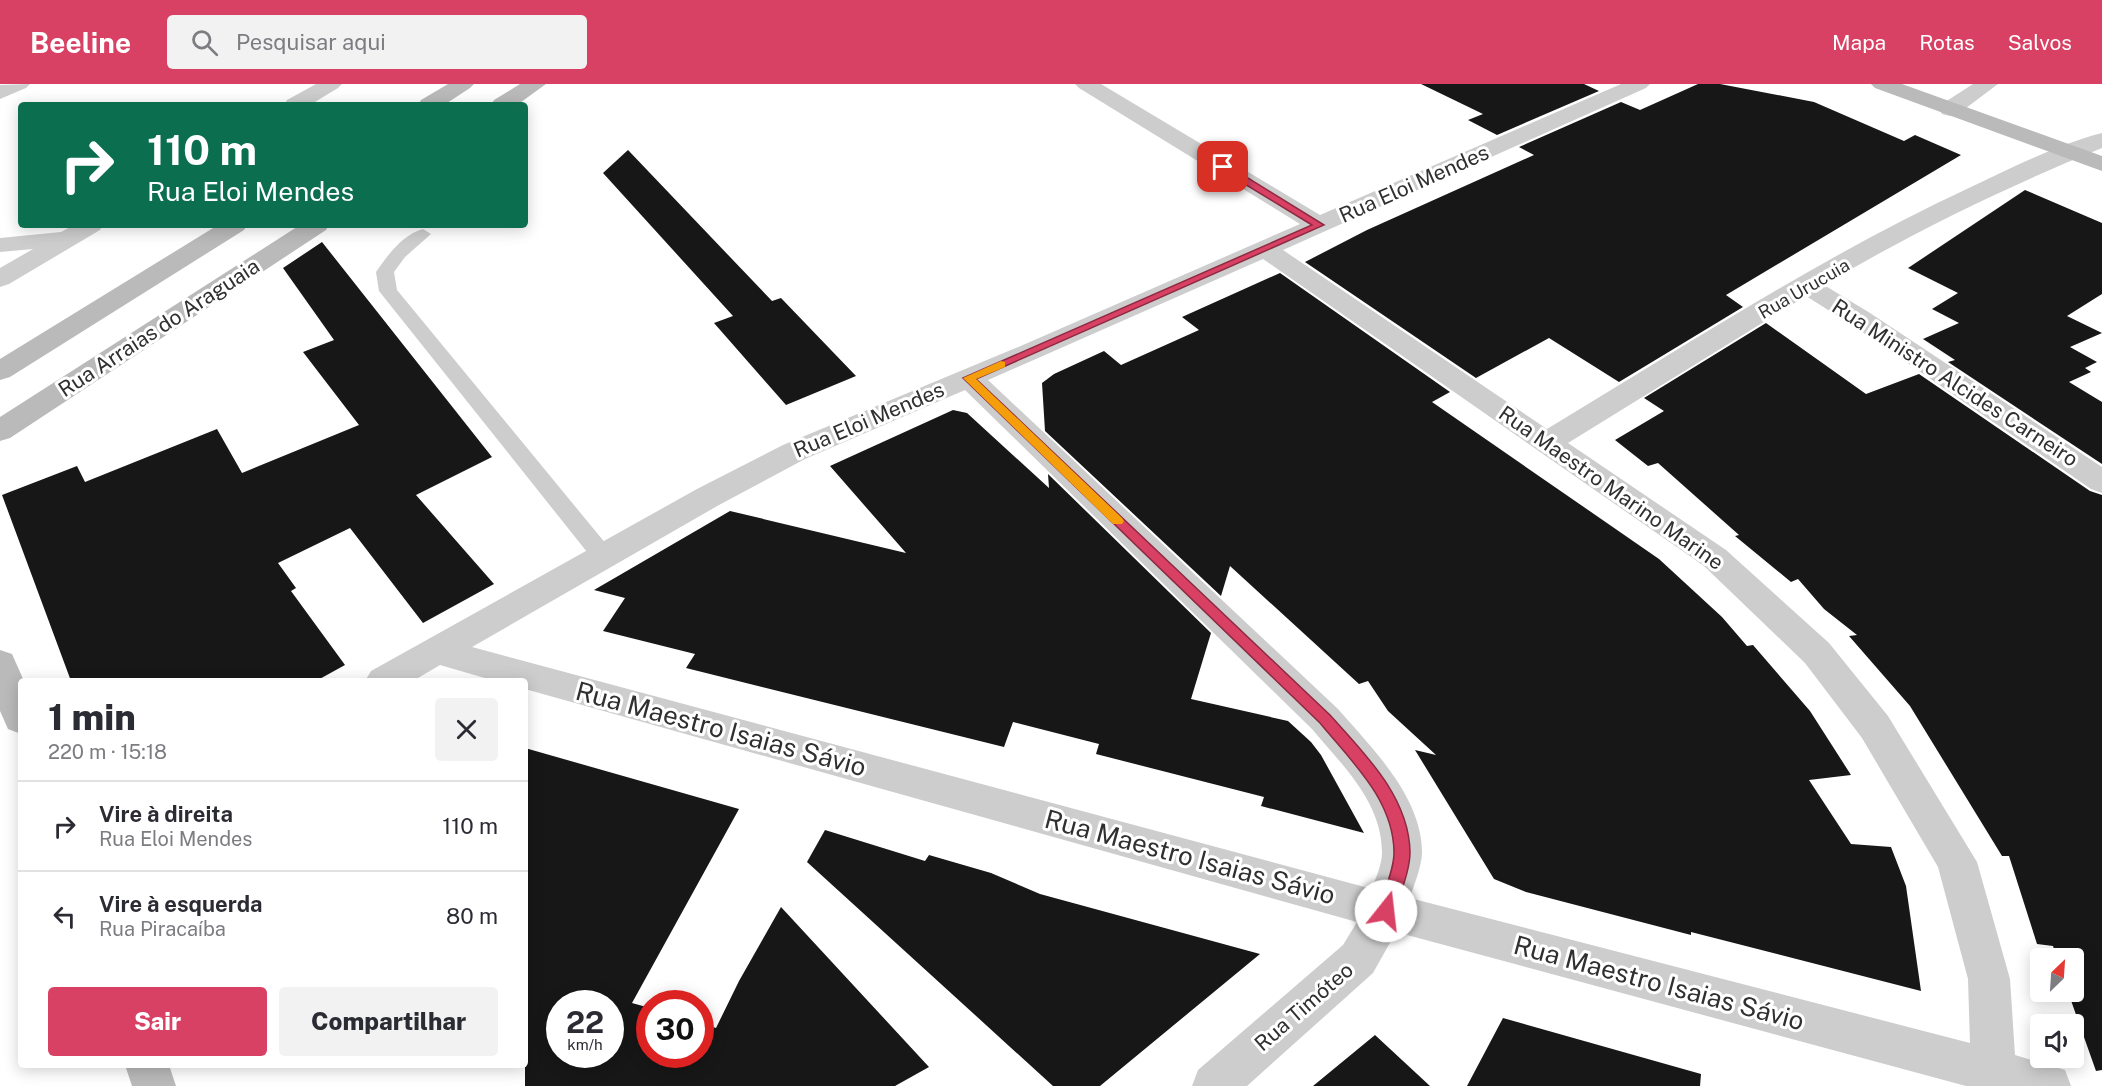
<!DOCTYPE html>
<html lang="pt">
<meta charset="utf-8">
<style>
:root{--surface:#fff;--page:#f2f2f3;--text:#2b2b33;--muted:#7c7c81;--line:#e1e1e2;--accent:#d94164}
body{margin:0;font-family:"Public Sans",sans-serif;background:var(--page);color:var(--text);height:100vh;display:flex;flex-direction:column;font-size:22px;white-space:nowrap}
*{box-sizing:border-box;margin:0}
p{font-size:20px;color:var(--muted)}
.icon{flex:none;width:33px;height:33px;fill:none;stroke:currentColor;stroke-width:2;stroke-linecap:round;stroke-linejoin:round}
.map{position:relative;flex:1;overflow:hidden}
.drawer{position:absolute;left:18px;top:594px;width:510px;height:390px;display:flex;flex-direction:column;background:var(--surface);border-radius:6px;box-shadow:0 3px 15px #0003}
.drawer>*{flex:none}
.guide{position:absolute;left:18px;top:18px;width:510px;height:126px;border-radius:6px;box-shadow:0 3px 15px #0003;background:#0b6e4f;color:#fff;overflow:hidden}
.needle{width:39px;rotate:25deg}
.buttons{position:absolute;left:2030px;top:864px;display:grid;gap:12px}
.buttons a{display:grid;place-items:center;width:54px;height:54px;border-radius:6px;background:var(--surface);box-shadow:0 3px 15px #0003;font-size:30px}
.speed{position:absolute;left:546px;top:906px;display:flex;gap:12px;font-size:30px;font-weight:700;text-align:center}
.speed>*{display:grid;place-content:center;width:78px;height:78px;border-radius:50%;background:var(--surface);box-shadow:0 3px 15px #0003;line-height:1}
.speed small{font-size:15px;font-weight:400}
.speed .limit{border:9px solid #d22;background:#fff;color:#111}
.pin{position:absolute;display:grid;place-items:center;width:51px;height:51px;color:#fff;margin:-26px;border-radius:12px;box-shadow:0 3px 9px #0006}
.me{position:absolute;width:66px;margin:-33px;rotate:16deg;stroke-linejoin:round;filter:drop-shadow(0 0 4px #0008)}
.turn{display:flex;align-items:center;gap:21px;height:126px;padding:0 30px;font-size:27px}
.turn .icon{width:78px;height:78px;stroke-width:2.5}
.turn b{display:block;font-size:42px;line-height:51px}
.round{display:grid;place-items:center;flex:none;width:63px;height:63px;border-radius:6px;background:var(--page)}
.summary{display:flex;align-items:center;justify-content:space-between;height:102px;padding:0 30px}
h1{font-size:36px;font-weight:800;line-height:45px}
.cta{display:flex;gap:12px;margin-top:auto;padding:12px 30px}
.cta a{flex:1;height:69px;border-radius:6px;background:var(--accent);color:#fff;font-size:24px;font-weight:800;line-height:69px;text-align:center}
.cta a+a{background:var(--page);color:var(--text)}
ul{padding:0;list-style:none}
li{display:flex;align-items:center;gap:18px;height:90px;padding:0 30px;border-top:2px solid var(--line)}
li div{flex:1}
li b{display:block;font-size:22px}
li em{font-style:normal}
header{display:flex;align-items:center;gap:36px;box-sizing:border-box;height:84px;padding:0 30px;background:var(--accent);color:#fff}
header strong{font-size:28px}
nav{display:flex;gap:33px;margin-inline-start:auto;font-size:21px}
.search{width:420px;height:54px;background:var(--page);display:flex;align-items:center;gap:15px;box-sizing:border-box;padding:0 21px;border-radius:6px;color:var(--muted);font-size:22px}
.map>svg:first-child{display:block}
.building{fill:#171717;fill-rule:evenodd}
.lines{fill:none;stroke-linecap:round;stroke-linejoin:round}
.lane{fill:#cdcdcd;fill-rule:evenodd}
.street{fill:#cdcdcd;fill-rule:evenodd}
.secondary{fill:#bababa;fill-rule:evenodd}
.route{fill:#d94164;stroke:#8d2a41;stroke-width:1.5}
.slow{fill:#f59e0b}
.labels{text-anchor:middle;stroke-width:6;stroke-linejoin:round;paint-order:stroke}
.far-street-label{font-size:18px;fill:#303030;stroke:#fff}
.street-label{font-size:21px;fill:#303030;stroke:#fff}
.near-street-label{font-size:26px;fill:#303030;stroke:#fff}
</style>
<header>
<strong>Beeline</strong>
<div class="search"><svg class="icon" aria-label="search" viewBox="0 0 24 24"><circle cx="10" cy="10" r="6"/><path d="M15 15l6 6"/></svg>Pesquisar aqui</div>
<nav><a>Mapa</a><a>Rotas</a><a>Salvos</a></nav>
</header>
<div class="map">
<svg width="2102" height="1002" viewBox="0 0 2102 1002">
<rect width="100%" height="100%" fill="#fff"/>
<!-- building -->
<path class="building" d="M1421,0H1584L1599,7L1497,51L1468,36L1483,30Z
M1698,0H1720L1814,18L1904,57L1915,51L1961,71L1726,211L1743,223L1619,298L1549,254L1476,294L1305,178L1367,146L1534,71L1519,63L1621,18L1640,26Z
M628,66L772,217L781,214L856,292L786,321L714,239L733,232L603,89Z
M2025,106L2102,139V210L2067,232L2102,249L2070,263L2097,278L2085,284L2091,288L2069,298L2102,318V380L1948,278L1955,276L1923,255L1959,239L1932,225L1958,209L1908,184Z
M322,158L492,373L416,411L494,500L423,539L350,444L278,479L296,504L291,507L345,581L316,597H71L2,411L77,382L85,398L217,345L242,389L359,341L303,268L334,256L283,184Z
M1280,189L1450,308L1432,318L1659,475L1722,533L1747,562L1753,561L1810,627L1851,691L1809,696L1851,760L1891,763L1906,802L1921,907L1691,848V851L1526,808L1494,795L1415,666L1436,671L1388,627L1368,597L1359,600L1230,482L1221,512L1045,347L1042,299L1054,290L1104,267L1121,281L1199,246L1182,233Z
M1766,239L1866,310L1919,290L2090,407L2102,411V986L2096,987L2068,908H2073V874H2057L2053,862L2037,860L2009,772H2002L1910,622L1849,552L1857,551L1824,525L1798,495L1791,498L1735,452L1739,451L1658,379L1648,382L1615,356L1664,327L1644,314Z
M953,326L967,329L1049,404L1048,390L1211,549L1191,615L1288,637L1311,658L1321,671L1364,749L1261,722L1264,713L1096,670L1099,660L1013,638L1004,663L686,584L695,570L603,547L625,514L594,506L730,427L906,469L830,382Z
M525,664L739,725L632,919L650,924V970H700V939L716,944L739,897L781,823L929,983L895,1002H525ZM560,920H610V970H560Z
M825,746L925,777L929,771L991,789L1040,810L1260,870L1100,1002H1053L807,778Z
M1503,934L1701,990L1700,1002H1467Z
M1375,951L1430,1002H1313Z"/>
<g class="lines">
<!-- lane -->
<path class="lane" d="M423,145L431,150L405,173L394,188L397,206L611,466L614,472L611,478L603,480L595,478L379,207L376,188C387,172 403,150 423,145Z"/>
<!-- street -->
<path class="street" d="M30,0L26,4L0,15V1Z
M316,0H342L338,4L310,21H284L287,16Z
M1075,0H1101L1320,131L1621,0H1650L1646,4L1283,166L1547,345C1687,261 1824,171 1971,103C2012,84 2058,60 2102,49V64C2006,103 1913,148 1824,201L1870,229L2102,383V409L2091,405L1852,241L1806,212L1568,359L1726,466L1829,559L1888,632L1977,778L2010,895L2015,971L2065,986L2071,1002H1966L1396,848L1373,889L1247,1002H1192L1198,986L1343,861L1357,838L525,605V597H495L440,581L413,597H365L371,587L697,405L783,361L1023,261L1300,140L1079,4ZM1263,175L1704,482L1805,579L1862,654L1938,783L1968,895L1970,959L1410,814C1414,801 1421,784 1422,770C1423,714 1372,664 1338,625L988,296ZM965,306L1312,645C1343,682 1382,718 1382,769C1382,780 1376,793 1372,805L472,563L719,421L805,375Z
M1973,0H1998L1958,30L1950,32L1942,30L1939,25L1942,20Z
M74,141H103L100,146L9,200L0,203V184L33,165L0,168V154L61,148Z"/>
<!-- secondary -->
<path class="secondary" d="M448,0H474L470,4L444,21H418L421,16Z
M520,0H546L517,21H491L494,16Z
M1871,0H1902L2102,72V87L1875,4Z
M218,141H247L244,146L10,293L0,296V275Z
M300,141H329L326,146L10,354L0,357V333Z
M0,566L12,570L24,597H21V650L8,645L0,627Z
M125,981H169L176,1002H132Z"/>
</g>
<!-- route -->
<path class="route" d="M1220,81H1227L1324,141L976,295L1330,631C1365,670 1409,713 1410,768C1410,787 1400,809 1395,827L1392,832L1386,835L1380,832L1378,827C1383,809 1394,787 1394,769C1394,716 1351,677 1320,639L963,294L1312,141L1220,85Z"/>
<!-- slow -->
<path class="slow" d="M1001,277L1005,278V283L976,295L1122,434L1124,437L1122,440H1113L963,294Z"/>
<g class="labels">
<!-- far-street labels -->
<g class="far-street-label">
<text transform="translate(1804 205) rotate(-30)" y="6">Rua Urucuia</text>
</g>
<!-- street labels -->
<g class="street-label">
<text transform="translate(1414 100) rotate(-24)" y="7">Rua Eloi Mendes</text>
<text transform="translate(159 244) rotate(-33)" y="7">Rua Arraias do Araguaia</text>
<text transform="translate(1955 299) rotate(33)" y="7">Rua Ministro Alcides Carneiro</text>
<text transform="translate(869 336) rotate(-23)" y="7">Rua Eloi Mendes</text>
<text transform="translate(1611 404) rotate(35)" y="7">Rua Maestro Marino Marine</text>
<text transform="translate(1304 923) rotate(-41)" y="7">Rua Timóteo</text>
</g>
<!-- near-street labels -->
<g class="near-street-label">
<text transform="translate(721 645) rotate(15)" y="9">Rua Maestro Isaias Sávio</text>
<text transform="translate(1190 773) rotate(15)" y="9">Rua Maestro Isaias Sávio</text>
<text transform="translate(1659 899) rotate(15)" y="9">Rua Maestro Isaias Sávio</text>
</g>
</g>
</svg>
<div class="buttons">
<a><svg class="needle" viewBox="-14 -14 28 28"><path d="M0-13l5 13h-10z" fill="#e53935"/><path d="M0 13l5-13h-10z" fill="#7c7c81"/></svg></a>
<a><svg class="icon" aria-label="sound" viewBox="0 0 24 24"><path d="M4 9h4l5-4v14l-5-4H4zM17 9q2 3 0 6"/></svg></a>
</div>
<div class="speed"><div>22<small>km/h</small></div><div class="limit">30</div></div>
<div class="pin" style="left:1223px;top:83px;background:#d93025"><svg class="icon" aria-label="arrive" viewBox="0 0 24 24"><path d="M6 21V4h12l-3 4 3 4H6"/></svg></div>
<svg class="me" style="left:1386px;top:827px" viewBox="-20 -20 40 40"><circle r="19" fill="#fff"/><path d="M0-13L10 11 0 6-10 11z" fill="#d94164"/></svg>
<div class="guide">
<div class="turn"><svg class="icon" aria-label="right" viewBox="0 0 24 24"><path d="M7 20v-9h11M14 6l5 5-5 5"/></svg><div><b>110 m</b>Rua Eloi Mendes</div></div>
</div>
<section class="drawer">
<div class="summary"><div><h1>1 min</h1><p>220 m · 15:18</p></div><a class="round"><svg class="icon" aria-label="close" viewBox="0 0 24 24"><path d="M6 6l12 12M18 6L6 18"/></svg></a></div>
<ul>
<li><svg class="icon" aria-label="right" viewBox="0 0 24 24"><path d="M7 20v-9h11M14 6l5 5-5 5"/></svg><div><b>Vire à direita</b><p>Rua Eloi Mendes</p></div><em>110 m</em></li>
<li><svg class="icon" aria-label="left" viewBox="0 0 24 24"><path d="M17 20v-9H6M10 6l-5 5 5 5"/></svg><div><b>Vire à esquerda</b><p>Rua Piracaíba</p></div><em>80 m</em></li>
</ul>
<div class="cta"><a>Sair</a><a>Compartilhar</a></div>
</section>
</div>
